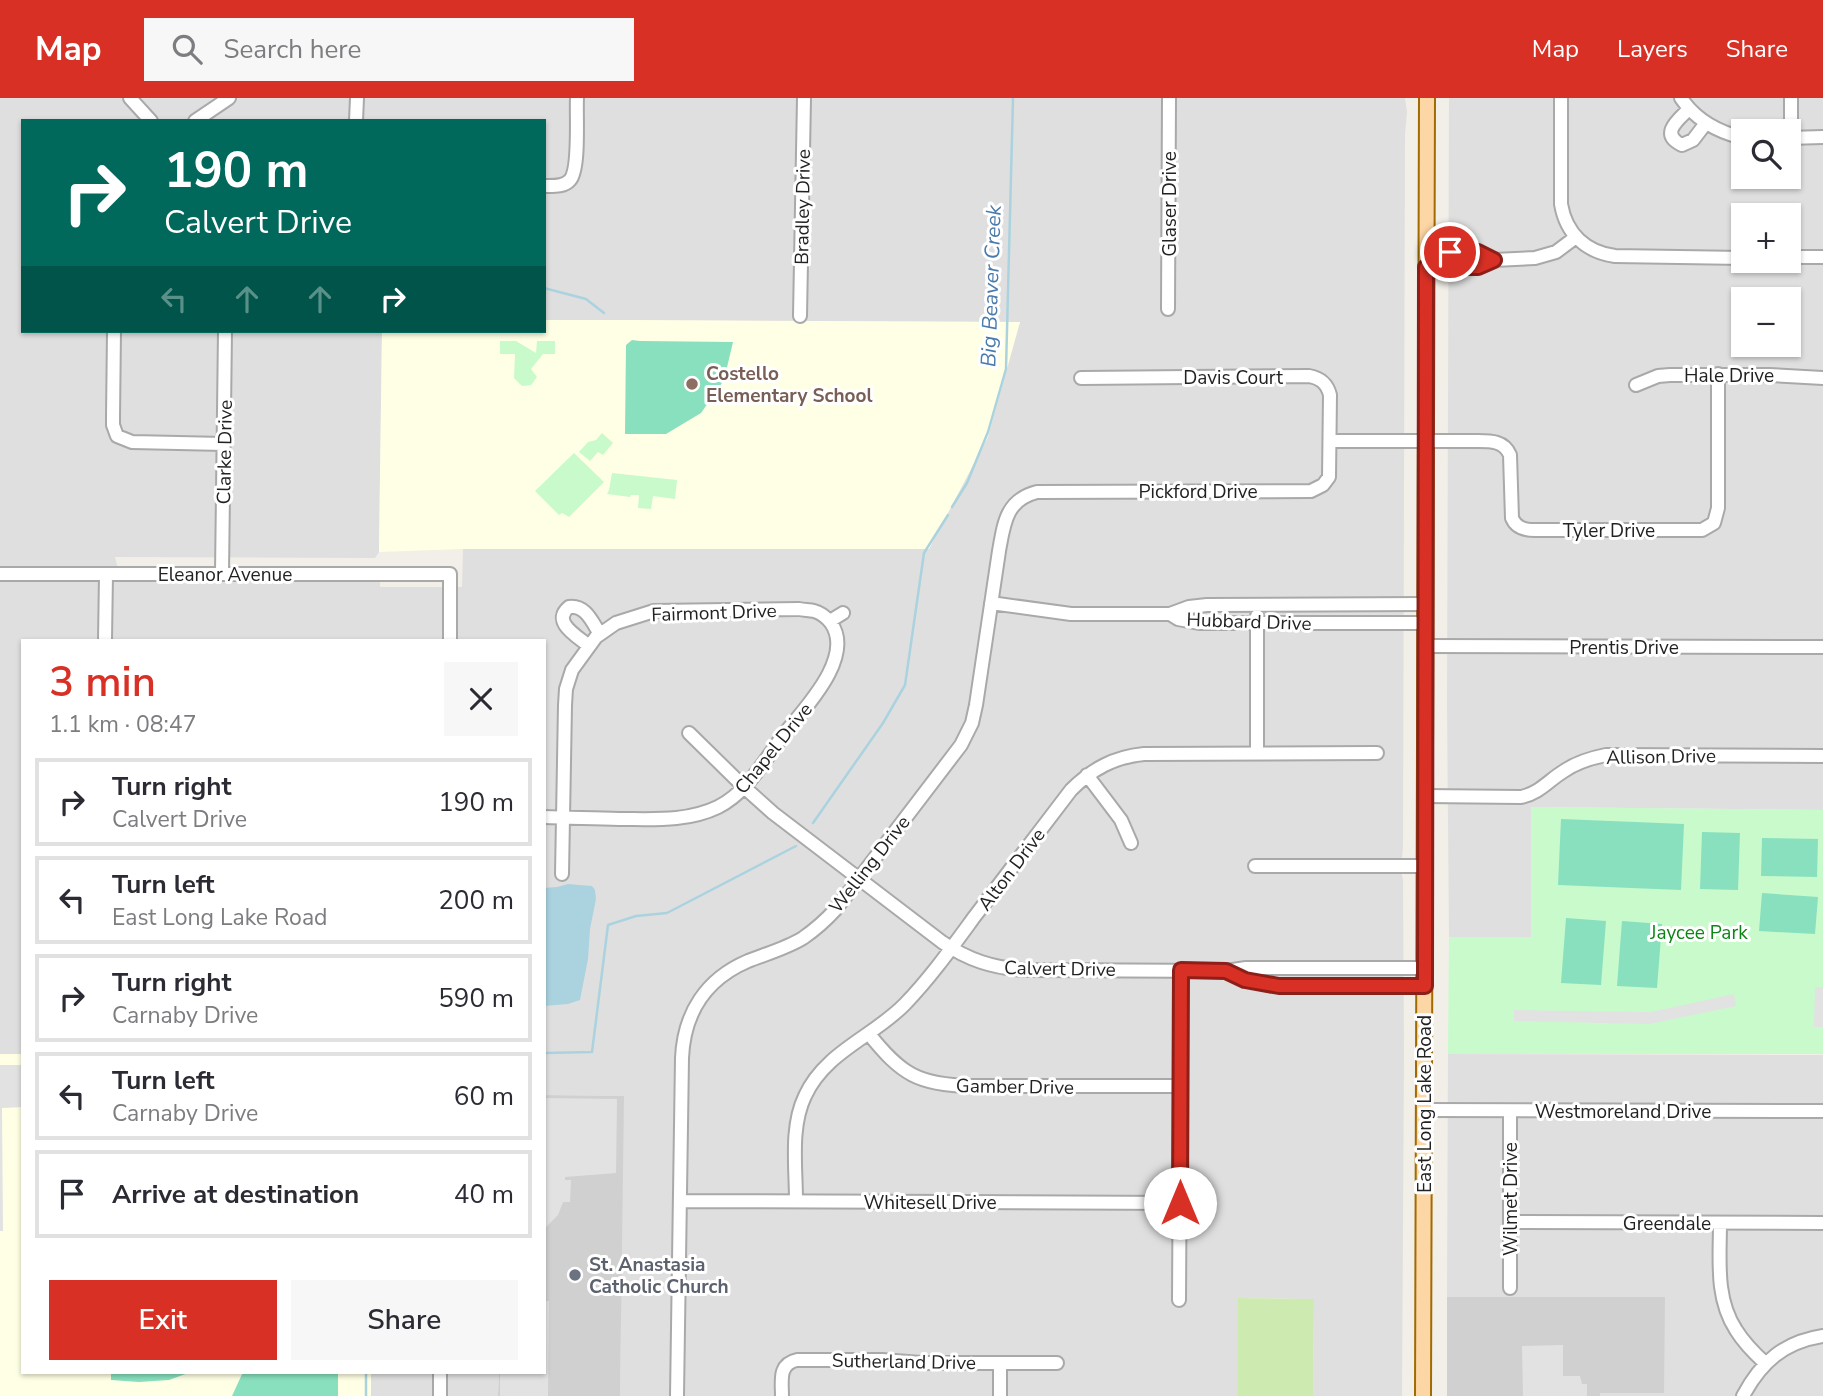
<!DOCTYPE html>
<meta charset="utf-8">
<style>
:root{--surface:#fff;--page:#f7f7f7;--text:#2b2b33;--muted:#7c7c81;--line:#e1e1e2;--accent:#d93025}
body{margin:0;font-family:"Nunito Sans",sans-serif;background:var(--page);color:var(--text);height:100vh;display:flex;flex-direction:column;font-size:26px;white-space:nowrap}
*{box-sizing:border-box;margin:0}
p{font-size:23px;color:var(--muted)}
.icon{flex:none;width:38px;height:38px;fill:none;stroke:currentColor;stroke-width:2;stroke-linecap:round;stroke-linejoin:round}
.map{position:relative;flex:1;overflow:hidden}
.drawer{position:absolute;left:21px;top:541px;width:525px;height:735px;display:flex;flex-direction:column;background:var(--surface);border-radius:0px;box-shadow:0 2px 5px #0004}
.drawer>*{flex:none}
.guide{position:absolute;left:21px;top:21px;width:525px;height:214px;border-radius:0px;box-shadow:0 2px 5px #0004;background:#00695c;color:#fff;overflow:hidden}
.controls{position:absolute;left:1731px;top:21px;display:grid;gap:14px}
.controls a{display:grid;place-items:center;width:70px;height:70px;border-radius:0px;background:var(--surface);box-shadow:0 2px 5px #0004;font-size:35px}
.pin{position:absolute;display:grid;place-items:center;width:60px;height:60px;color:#fff;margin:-30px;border:4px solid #fff;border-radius:50%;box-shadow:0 2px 7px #0007}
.me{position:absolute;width:77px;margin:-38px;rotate:0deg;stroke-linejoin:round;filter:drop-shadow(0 0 5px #0008)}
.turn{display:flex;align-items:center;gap:24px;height:147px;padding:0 28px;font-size:32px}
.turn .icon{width:91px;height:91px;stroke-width:2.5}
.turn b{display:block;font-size:49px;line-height:60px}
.lanes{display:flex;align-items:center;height:66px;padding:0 28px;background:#0003;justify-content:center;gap:35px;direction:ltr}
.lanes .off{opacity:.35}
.round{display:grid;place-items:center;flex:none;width:74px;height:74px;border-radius:0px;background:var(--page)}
.headline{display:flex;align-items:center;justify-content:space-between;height:119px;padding:0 28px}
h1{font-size:42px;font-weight:600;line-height:52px;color:var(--accent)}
.action{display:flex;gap:14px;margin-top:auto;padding:14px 28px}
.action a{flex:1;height:80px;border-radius:0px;background:var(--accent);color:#fff;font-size:28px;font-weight:600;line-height:80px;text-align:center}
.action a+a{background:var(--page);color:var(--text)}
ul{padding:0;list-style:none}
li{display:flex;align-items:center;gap:21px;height:88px;margin:0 14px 10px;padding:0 14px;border:4px solid var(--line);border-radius:0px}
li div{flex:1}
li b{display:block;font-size:26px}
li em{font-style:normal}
header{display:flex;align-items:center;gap:42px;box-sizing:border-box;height:98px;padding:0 35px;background:var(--accent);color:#fff}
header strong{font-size:33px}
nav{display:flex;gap:38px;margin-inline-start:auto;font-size:24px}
.search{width:490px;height:63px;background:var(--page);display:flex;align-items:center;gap:18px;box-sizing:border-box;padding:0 24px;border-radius:0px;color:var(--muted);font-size:26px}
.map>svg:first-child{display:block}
.residential{fill:#e0dfdf;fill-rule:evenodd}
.education{fill:#ffffe5}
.religious{fill:#d0d0d0}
.grass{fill:#cdebb0}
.park{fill:#c8facc}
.pitch{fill:#88e0be}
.parking{fill:#e2e2e2}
.water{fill:#aad3df}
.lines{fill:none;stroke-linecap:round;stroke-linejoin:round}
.stream{stroke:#aad3df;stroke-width:2.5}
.minor-casing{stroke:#a9a9a9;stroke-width:16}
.major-casing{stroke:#a06b00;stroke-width:18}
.minor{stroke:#fff;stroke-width:12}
.major{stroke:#fcd6a4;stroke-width:14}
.route-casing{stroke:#8d1f18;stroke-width:18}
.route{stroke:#d93025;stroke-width:12}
.education-dot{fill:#8d6e63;stroke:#fff;stroke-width:2.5}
.worship-dot{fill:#6b7280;stroke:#fff;stroke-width:2.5}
.labels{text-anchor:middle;stroke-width:6;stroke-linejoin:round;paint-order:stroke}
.street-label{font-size:19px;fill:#222;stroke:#fff}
.education-label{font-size:19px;font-weight:bold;fill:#785e54;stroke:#fff;text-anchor:start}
.park-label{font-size:19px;fill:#0c8416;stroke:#fff}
.worship-label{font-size:19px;font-weight:bold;fill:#5b616d;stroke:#fff;text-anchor:start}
.water-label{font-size:21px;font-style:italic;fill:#4a7aab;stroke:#fff}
</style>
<header>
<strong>Map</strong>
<div class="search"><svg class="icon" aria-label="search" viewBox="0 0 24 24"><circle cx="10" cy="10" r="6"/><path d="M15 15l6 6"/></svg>Search here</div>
<nav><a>Map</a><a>Layers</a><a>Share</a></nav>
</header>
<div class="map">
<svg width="1823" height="1298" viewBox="0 0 1823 1298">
<rect width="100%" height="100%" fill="#f2efe9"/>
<!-- residential -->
<path class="residential" d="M0,0H1405L1407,14L1405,36L1403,749L1401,773L1403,782L1404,955L1402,1298H1313L1314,1201L1239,1200L1238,1298H620L623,998L544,997V542H23V956H0ZM23,23H544V222L1020,224L929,451H463L462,489H380V483L323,480L120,479L115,459L375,460L379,454L382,233H23Z
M1449,0H1823V712L1531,709V839H1449L1447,605ZM1743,33H1788V79H1743ZM1743,117H1788V163H1743ZM1743,201H1788V247H1743Z
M1448,956L1823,957V1298H1600V1295L1665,1199H1447Z
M371,1274H499L498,1298H371Z"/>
<!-- education -->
<path class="education" d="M544,222H632L1020,224L988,339L929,451H463L379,454L382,233H544Z
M0,956H23V1274H371V1298H0Z"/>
<!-- religious -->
<path class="religious" d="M544,997L624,998L620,1298H498L499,1274H544Z
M1447,1199H1665L1664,1295H1600V1298H1447Z"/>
<!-- grass -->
<path class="grass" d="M1238,1200L1314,1201L1313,1298H1238Z"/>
<!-- park -->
<path class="park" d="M500,243H516L536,255L537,243H555V256H543L531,271L537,279L531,287L522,288L514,280L515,256H500Z
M602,335L613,345L603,357L598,354L590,363L579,354L588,344L596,342Z
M574,355L604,384L569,419L562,415L559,417L535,393Z
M612,375L677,382L675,401L653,398L651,411L638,410L639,397H631L630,399L607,396L609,392Z
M1531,709L1823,712V956H1448L1449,839H1531Z"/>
<!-- pitch -->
<path class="pitch" d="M632,242L640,243L733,244L724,282L701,315L666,336H625L626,247Z
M1561,721L1684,726L1681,792L1558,787Z
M1702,734L1740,735L1738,792L1700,791Z
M1762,740L1818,741L1817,779L1761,778Z
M1762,795L1818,799L1815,836L1759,833Z
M1566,820L1606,823L1601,887L1561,885Z
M1622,823L1662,826L1657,890L1617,888Z
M111,1274H191L169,1282L139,1284L111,1282Z
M243,1274H338V1298H232Z"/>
<!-- parking -->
<path class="parking" d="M1815,889H1823V929H1814Z
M1734,896L1736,908L1649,926L1514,923V912L1651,914Z
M0,967H23V1009L2,1010L3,1133H0Z
M544,1000L617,1001L616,1075L565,1079V1082H571L570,1104H563L558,1117L544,1131Z
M544,1203H549L548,1298H500V1274H544Z
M1563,1247V1278H1580L1582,1286H1587V1298H1523L1522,1248Z"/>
<!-- water -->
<path class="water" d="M568,786L592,788L595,792L596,801L590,831L588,861L580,902L568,906L544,908V790L557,789Z"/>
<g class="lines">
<!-- stream -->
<path class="stream" d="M544,190L586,201L604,215
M952,409L967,385L988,334L1006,271L1013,0
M813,725L883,625L905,587L924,455L948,417
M544,955L592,954L608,827L636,818L667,815L796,748
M366,1274V1298"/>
<!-- minor casing -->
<g class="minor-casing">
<path id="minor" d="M130,0L151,23
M1561,0V106C1566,136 1586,154 1615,158L1743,160
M1681,0C1695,21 1718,34 1743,40
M1791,0V40
M1689,11C1678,22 1659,36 1682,47L1693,42L1706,25
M195,23L229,0
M356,23L357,0
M1788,40L1823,39
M544,88C553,88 564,89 570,82C580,71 576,16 577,0
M1426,154H1478L1494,162
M1788,159H1823
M1426,169H1478L1494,162L1535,160L1556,154L1576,139
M1168,211L1169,0
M800,218L804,0
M114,233L113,319V327L117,338L132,344L224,346
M1636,287L1658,278L1670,277H1769L1823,280
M1331,343H1475C1489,343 1504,342 1510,357L1512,420C1516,430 1525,432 1535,432H1702L1714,425L1718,410V276
M222,475L225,233
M0,476H450V542
M991,505L1071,516H1170L1189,509L1207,507L1425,506
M1170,516L1178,521L1199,525H1425
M1257,518V655
M830,523L843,515
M105,542L106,476
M589,548C577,538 551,524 569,509C586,507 592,524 600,536
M1425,548L1823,549
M689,635L744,689L773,715L942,844C968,862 993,870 1025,872L1226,873L1246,870H1425
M1087,677L1121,722L1131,745
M1425,698L1521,699C1540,695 1549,682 1564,673C1577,664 1591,660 1606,657L1823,658
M544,719C569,720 594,720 619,721C652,721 687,724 718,709C748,694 765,661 785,635C805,610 855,559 831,525C827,520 822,515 814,513C810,512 804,512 799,511L654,513L616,525L596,539L572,572L566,591L565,607L562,776
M1255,768H1425
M1226,873L1245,882L1279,888H1425
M869,936C901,976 918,987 971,988H1181
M1424,1012L1823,1013
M1510,1013V1190
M680,1103L1180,1105
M796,1103C796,1069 790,1029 805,998C825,954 873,939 905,906C931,879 953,848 975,818C1007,776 1039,734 1071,692C1092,671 1114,659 1144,656L1377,655
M1511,1124L1823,1125
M1720,1125C1720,1161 1715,1200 1736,1232C1744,1245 1754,1255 1765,1265
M1179,1202L1181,872
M440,1298V1274
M677,1298L682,960C684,915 706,881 748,863C766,856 787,850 803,840C816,831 826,822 836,811L961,647L972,625L976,607L999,453C1004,425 1006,402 1037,394L1311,393L1323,387L1329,379L1330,297C1327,285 1320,280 1309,278L1081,280
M782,1298C782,1283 778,1266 797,1262H882L921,1265H1057
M1000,1298V1265
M1743,1298C1761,1264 1784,1244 1823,1238"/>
</g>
<!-- major casing -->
<g class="major-casing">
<path id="major" d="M1423,1298L1427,0"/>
</g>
<!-- minor -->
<use href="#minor" class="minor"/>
<!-- major -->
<use href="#major" class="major"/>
</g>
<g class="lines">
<!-- route casing -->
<g class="route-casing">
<path id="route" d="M1180,1105L1181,872L1226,873L1245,882L1279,888H1425L1426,169H1478L1494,162L1478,154H1450"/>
</g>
<!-- route -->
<use href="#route" class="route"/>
</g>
<!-- markers -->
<circle class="education-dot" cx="692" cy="286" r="7"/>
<circle class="worship-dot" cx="575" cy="1177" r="7"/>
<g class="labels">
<!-- street labels -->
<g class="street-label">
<text transform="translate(1169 106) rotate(-90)" y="7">Glaser Drive</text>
<text transform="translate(802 109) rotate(-89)" y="7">Bradley Drive</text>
<text x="1729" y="284">Hale Drive</text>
<text x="1233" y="286">Davis Court</text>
<text transform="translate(224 354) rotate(-89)" y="7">Clarke Drive</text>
<text x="1198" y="400">Pickford Drive</text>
<text x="1609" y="439">Tyler Drive</text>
<text x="225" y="483">Eleanor Avenue</text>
<text transform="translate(714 514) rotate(-2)" y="7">Fairmont Drive</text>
<text transform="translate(1249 523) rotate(2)" y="7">Hubbard Drive</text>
<text x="1624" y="556">Prentis Drive</text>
<text transform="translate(773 650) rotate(-51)" y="7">Chapel Drive</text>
<text transform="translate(1661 658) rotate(-1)" y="7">Allison Drive</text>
<text transform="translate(869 766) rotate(-52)" y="7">Welling Drive</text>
<text transform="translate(1011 771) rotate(-53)" y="7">Alton Drive</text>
<text transform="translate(1060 870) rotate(1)" y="7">Calvert Drive</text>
<text transform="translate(1015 988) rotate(1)" y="7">Gamber Drive</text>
<text transform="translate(1424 1006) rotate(-90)" y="7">East Long Lake Road</text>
<text x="1623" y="1020">Westmoreland Drive</text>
<text transform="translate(1510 1101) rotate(-90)" y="7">Wilmet Drive</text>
<text x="930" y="1111">Whitesell Drive</text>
<text x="1667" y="1132">Greendale</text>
<text transform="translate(904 1263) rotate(1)" y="7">Sutherland Drive</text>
</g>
<!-- education labels -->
<g class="education-label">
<text x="706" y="282">Costello<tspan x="706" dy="22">Elementary School</tspan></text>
</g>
<!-- park labels -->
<g class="park-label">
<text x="1699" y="841">Jaycee Park</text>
</g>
<!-- worship labels -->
<g class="worship-label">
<text x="589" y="1173">St. Anastasia<tspan x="589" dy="22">Catholic Church</tspan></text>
</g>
<!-- water labels -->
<g class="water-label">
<text transform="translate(991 188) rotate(-88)" y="7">Big Beaver Creek</text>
</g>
</g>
</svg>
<div class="controls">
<a><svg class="icon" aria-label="search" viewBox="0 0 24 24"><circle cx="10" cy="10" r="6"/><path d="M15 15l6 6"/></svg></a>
<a>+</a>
<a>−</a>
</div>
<div class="pin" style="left:1450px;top:154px;background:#d93025"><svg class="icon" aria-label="arrive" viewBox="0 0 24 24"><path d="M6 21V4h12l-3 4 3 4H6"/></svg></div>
<svg class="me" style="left:1180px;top:1105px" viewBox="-20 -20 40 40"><circle r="19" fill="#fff"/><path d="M0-13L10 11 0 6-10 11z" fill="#d93025"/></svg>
<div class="guide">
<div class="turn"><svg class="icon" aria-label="right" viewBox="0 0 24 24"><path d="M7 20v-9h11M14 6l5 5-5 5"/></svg><div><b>190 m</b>Calvert Drive</div></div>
<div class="lanes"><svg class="icon off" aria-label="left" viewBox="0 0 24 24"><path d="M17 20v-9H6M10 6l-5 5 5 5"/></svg><svg class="icon off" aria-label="ahead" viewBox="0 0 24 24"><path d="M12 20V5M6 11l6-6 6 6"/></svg><svg class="icon off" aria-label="ahead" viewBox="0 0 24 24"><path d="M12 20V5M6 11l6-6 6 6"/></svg><svg class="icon" aria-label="right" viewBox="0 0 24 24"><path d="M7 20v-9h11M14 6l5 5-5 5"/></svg></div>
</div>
<section class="drawer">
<div class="headline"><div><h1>3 min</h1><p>1.1 km · 08:47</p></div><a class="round"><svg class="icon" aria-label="close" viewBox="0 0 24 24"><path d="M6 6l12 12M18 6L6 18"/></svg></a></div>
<ul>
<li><svg class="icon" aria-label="right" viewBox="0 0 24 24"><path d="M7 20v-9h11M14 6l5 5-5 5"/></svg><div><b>Turn right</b><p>Calvert Drive</p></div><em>190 m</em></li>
<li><svg class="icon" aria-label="left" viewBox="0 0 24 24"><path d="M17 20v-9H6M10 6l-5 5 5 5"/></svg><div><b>Turn left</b><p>East Long Lake Road</p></div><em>200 m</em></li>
<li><svg class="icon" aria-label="right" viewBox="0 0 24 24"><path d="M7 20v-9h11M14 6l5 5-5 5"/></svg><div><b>Turn right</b><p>Carnaby Drive</p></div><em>590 m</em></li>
<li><svg class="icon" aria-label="left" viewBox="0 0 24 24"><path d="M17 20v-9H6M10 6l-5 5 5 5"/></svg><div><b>Turn left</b><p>Carnaby Drive</p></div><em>60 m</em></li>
<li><svg class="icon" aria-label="arrive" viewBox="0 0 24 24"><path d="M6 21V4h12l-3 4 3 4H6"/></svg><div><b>Arrive at destination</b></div><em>40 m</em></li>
</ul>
<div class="action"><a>Exit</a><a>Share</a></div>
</section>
</div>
